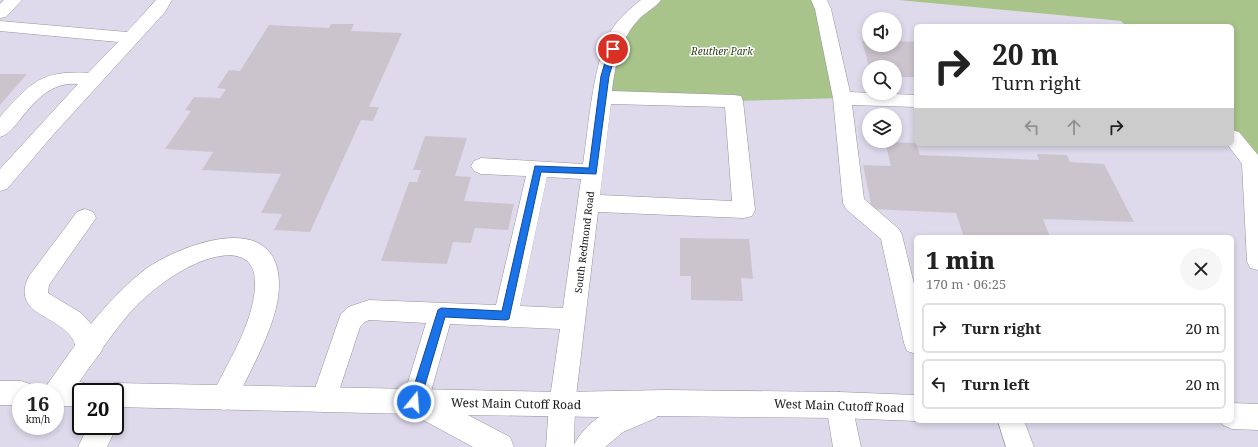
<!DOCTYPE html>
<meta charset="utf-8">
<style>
:root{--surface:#fff;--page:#f6f6f6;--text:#222;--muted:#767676;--line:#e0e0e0}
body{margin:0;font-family:"Noto Serif",serif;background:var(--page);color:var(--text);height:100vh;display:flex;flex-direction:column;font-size:15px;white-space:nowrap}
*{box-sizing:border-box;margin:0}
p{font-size:13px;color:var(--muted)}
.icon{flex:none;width:22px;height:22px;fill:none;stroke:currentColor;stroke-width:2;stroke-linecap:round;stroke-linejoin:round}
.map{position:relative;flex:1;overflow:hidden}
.drawer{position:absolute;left:914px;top:235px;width:320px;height:188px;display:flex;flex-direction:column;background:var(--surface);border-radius:6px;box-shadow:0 2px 6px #0003}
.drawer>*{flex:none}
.hud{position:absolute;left:914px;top:24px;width:320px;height:122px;border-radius:6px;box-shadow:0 2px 6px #0003;background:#fff;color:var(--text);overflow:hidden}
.tools{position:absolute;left:862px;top:12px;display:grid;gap:8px}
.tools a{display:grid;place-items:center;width:40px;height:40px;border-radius:50%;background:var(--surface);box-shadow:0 2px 6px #0003;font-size:20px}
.speed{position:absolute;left:12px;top:383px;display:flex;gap:8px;font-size:20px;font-weight:700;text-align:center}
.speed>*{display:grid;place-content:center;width:52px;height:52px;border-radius:50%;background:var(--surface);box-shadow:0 2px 6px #0003;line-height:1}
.speed small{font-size:10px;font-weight:400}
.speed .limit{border:2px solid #111;border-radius:6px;background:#fff;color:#111}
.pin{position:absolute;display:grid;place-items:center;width:34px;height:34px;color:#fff;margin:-17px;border:2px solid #fff;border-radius:50%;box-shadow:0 1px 4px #0007}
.me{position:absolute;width:44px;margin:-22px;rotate:17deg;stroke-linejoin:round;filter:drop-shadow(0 0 3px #0008)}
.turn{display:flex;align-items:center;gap:14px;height:84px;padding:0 12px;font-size:18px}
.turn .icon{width:52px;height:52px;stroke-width:2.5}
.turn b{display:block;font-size:28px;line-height:34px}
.lanes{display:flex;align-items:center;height:38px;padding:0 12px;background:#0003;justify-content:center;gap:20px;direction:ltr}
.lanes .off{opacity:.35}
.round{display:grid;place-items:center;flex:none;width:42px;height:42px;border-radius:21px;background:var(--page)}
.head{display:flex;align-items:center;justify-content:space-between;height:68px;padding:0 12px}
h1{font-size:24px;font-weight:800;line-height:30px}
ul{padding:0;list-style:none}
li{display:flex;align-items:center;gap:12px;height:50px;margin:0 8px 6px;padding:0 4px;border:2px solid var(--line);border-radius:6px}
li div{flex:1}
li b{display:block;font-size:15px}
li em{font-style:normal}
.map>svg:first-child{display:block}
.built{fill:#dedaec;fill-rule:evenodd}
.green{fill:#a8c48a}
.building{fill:#ccc4cd}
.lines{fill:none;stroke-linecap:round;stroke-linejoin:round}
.minor-casing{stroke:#95939d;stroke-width:1}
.major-casing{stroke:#95939d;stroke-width:1}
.minor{fill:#fff;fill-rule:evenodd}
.major{fill:#fff;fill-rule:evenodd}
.route{fill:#1a73e8;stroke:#114b97}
.labels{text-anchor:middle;stroke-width:3;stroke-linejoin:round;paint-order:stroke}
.park-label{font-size:10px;font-style:italic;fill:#2d4112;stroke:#fff}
.street-label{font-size:10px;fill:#151418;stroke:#fff}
.near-street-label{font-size:12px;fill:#151418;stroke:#fff}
</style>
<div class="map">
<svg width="1258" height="447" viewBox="0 0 1258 447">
<rect width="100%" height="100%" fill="#e9e7f2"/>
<!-- built -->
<path class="built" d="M0,0H898L1121,21L1126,26H916V144H1232L1252,162L1258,261V447H0ZM869,19H895V45H869ZM869,67H895V93H869ZM869,115H895V141H869ZM916,237H1232V421H916ZM21,392H55V426H21ZM81,392H115V426H81Z"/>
<!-- green -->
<path class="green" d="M653,0H819L842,98L734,101L602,97L617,36Z
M898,0H1258V261L1252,162L1232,136V26H1126L1121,21Z"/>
<!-- building -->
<path class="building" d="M331,24H354L351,31L402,33L369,107H379L373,121L361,120L310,232L274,230L282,214L261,213L281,174L202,170L213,152L165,149L191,111L185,110L194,97L220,98L226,89L217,88L229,70L240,71L269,25L329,28Z
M862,41H869V45H895V41L916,42V77H895V67H869Z
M0,74H27L0,105Z
M425,136L467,138L455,176L471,177L464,201L514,204L508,230L475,228L471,243L453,242L447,264L381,261L409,182H417L421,170H413Z
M885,142L916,143L920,155L1039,160L1037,154L1067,155L1070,162L1104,164L1134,222L1043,219L1050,237H964L956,213L872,209L863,165L891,166Z
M680,238L749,239L753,279L741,278L743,301L691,300V276H680Z"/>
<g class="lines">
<!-- minor casing -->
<g class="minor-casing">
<path id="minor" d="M4,0H22L6,17L0,18V4Z
M156,0H172L165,12L53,135L7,189L0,191V169L78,84C50,82 35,101 19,121C13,128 9,134 0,137V117C30,83 41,70 88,73L118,42L0,31V21L127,32Z
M641,0H661C656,7 646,12 640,18C621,37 615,65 612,91L734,95L741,96L743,101L755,210L752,216L744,218L598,212L575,405L574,447H546L549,405L560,329L450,324L428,402L424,411L415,415L406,411L402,402L426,323L369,320L365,322L360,327L333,409L324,412L315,409L311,400L338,322L341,314L348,307L369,300L496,305L526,176L481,174L474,171L471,166L474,161L481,158L583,164C589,124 592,73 608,36C615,22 629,9 641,0ZM611,104L725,107L732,201L600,195ZM547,177L581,179L563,308L520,306Z
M811,0H827L831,9L850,92L916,95V107L852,105L864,199L899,229L902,235L916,292V354L907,351L904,343L881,239L846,209L843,203L833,98L815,9Z
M1232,130L1239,132L1258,155V270L1250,268L1247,261L1242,164L1227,144H1232Z
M85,209L93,212L96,218L49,285L48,293L81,313L91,324C108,303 126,284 147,268C184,243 279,208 279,285C279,323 249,372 233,407L224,410L215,407L211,398C227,362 253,326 255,286C257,241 210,255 185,269C168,278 153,290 139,303C126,316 115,331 104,346C102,349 101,353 98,356C87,370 76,387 65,403L55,406V392H44L47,385L75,345C68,315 8,318 29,276L77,212Z
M839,392L848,396L852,405L861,447H833L826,405L830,396Z
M998,421H1024L1034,447H1006Z
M115,422L117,426L107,447H78L88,426H115Z"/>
</g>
<!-- major casing -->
<g class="major-casing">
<path id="major" d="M0,381H21L30,384L34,392H21V405H0Z
M55,382H81L90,385L93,392H81V406H55V392H43L46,385Z
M115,383L562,392L666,390L839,392L916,395V421L839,418L657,416L656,418L623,432L605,447H573C579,434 588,425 599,417L468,415L510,437L514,447H473L412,414L115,407V392H103L106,386Z
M1232,403L1258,404V430L1232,429L1223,425L1221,421H1232Z"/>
</g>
<!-- minor -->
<use href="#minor" class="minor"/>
<!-- major -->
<use href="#major" class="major"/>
</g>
<!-- route -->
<path class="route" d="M613,47L617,49L609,76L596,174L541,172L509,319L506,320L445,317L420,402L418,406L414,407L411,406L409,402L438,310L441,308L502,311L535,166L589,168L601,76L609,49Z"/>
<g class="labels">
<!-- park labels -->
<g class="park-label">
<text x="722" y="55">Reuther Park</text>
</g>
<!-- street labels -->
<g class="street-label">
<text transform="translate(584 242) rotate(-83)" y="4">South Redmond Road</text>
</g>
<!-- near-street labels -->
<g class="near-street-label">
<text transform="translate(516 404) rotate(1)" y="4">West Main Cutoff Road</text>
<text transform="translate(839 406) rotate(2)" y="4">West Main Cutoff Road</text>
</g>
</g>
</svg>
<div class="tools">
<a><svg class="icon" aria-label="sound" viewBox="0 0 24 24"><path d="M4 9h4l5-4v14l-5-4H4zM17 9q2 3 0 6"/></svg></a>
<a><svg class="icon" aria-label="search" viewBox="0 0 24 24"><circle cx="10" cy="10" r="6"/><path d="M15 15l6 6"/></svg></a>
<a><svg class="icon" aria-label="layers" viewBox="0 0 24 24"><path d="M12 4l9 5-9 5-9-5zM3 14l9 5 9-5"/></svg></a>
</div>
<div class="speed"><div>16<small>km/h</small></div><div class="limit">20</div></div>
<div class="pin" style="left:613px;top:49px;background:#d93025"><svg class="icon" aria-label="arrive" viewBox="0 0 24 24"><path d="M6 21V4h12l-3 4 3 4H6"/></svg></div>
<svg class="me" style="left:414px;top:402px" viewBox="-20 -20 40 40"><circle r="17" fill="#1a73e8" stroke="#fff" stroke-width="3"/><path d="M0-11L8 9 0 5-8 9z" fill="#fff"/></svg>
<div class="hud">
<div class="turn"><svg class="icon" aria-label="right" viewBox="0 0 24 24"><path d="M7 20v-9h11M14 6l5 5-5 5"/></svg><div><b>20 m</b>Turn right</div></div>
<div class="lanes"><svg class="icon off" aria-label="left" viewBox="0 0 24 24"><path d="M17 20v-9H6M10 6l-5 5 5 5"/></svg><svg class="icon off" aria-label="ahead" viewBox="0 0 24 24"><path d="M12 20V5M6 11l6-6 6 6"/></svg><svg class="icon" aria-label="right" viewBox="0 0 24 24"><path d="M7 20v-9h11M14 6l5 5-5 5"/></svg></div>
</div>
<section class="drawer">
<div class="head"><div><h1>1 min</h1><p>170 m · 06:25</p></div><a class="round"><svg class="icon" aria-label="close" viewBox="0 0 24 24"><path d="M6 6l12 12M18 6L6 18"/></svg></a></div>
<ul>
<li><svg class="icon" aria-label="right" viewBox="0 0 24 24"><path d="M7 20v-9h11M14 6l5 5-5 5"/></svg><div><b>Turn right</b></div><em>20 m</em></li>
<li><svg class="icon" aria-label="left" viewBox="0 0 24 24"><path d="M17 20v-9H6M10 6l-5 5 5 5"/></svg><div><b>Turn left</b></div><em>20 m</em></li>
</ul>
</section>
</div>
